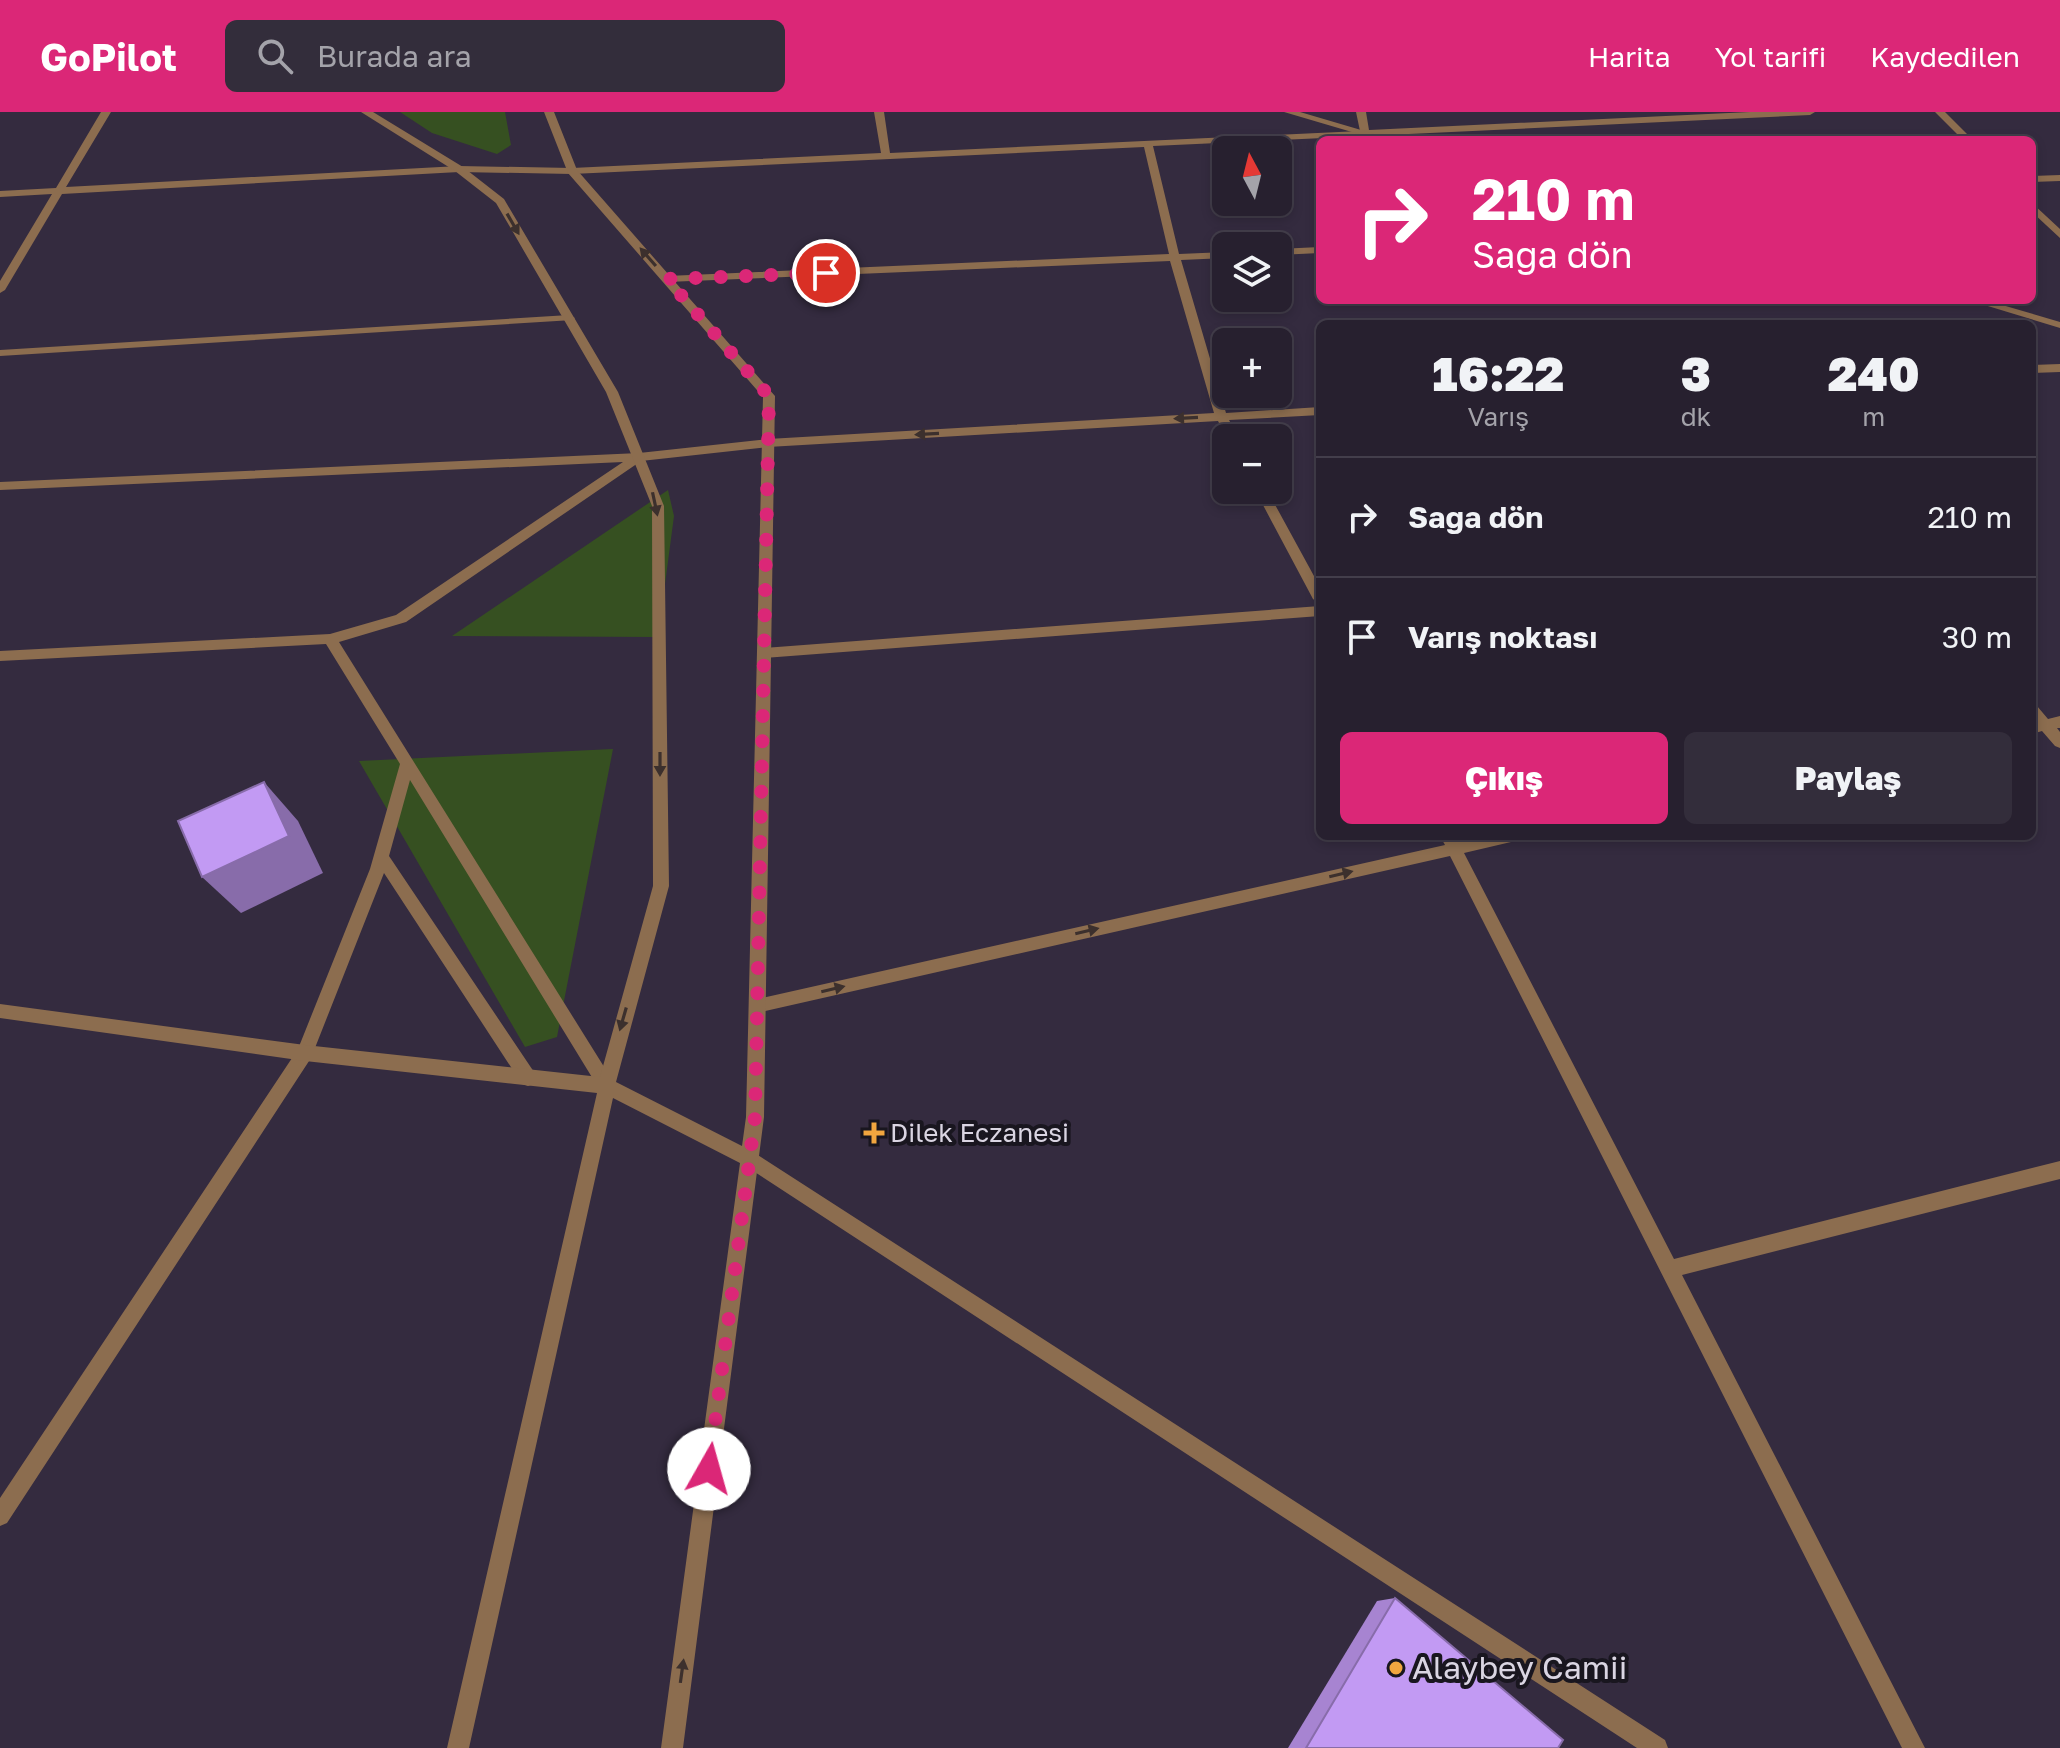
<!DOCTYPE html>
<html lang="tr">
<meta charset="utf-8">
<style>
:root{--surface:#27202f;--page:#332d3b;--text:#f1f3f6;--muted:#a4a3aa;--line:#433e4b;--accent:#db2777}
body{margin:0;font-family:"Golos Text",sans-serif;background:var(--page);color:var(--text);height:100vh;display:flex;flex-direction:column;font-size:30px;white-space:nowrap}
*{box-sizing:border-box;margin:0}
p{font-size:26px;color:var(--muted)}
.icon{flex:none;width:44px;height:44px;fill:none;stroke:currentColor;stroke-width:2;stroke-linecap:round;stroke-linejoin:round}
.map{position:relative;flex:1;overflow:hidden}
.details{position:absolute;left:1316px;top:208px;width:720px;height:520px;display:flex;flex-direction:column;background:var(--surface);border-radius:12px;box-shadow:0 4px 12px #0003,0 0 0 2px var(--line)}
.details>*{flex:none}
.banner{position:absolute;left:1316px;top:24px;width:720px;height:168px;border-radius:12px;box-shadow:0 4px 12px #0003,0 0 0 2px var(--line);background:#db2777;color:#fff;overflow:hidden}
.needle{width:52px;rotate:353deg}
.tools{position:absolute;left:1212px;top:24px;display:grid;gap:16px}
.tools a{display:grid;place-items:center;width:80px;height:80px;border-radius:12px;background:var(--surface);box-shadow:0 4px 12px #0003,0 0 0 2px var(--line);font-size:40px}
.pin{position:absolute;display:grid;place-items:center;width:68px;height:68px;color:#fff;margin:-34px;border:4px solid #fff;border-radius:50%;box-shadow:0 2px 8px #0007}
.me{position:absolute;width:88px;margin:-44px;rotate:7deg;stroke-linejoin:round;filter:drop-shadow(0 0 6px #0008)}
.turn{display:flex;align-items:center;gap:28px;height:168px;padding:0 24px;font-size:36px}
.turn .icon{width:104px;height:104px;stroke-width:2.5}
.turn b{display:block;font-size:56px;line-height:68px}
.eta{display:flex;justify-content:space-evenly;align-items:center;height:136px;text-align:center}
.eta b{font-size:48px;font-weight:800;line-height:56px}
.button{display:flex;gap:16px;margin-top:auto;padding:16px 24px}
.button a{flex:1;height:92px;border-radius:12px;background:var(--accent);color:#fff;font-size:32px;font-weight:800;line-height:92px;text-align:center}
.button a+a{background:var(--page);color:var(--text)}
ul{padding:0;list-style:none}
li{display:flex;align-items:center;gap:24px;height:120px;padding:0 24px;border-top:2px solid var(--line)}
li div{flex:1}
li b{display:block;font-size:30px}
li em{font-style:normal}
header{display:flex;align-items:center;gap:48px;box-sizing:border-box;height:112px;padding:0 40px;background:var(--accent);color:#fff}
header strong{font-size:38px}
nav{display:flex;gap:44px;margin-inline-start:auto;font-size:28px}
.search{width:560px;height:72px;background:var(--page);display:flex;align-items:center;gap:20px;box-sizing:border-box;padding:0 28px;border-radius:12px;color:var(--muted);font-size:30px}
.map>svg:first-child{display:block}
.green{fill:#365021}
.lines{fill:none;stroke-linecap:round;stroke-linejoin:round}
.minor{fill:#8c6d4f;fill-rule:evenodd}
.tertiary{fill:#8c6d4f;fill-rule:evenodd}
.wall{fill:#a784d1}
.shaded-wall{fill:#886caa}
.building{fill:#c29af3;stroke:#886caa;stroke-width:2}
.oneway{fill:#3c302d}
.route{stroke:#db2777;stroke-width:14;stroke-dasharray:0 25.2}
.poi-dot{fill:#f1a63f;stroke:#19161f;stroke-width:3}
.labels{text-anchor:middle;stroke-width:8;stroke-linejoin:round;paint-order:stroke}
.poi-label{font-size:26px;fill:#dad5e2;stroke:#19161f;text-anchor:start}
.near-poi-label{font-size:32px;fill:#dad5e2;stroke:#19161f;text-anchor:start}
</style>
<header>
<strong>GoPilot</strong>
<div class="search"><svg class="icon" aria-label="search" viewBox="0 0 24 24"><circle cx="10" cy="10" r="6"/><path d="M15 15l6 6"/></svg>Burada ara</div>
<nav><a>Harita</a><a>Yol tarifi</a><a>Kaydedilen</a></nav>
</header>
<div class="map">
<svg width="2060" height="1636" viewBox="0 0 2060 1636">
<rect width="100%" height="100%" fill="#342b3f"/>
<!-- green -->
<path class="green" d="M400,0H505L511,33L497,42L432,21Z
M668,378L674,404L658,525L452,524Z
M613,637L557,925L525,935L359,649Z"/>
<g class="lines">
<!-- minor -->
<path class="minor" d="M101,0H111L66,75L459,54L572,56L881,41L874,0H884L890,41L1360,19L1356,0H1366L1369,18L1750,0H1815L1810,3L1153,34L1179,142L1226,140V146L1181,148L1226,301L1320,295V303L1229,308L1239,326H1227L1218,309L768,335L641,349L406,510L339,530L616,974L613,980L607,982L601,980L410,668L389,744L534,960L537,966L534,972L528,974L522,972L384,761L311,946L7,1411L0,1414V1386L298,937L370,757L400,652L326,532L0,549V539L330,522L396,503L623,350L0,378V370L639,341L768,327L1214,301L1170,149L667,170L662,167L667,164L1169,142L1144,35L572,62L459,60L62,82L5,178L0,181V169L52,82L0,85V79L56,76Z
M2060,63V69L2032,70V64Z
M1320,135V141L1278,143V137Z
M569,203L575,206L573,208L0,244V238Z
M2060,252V260L2032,261V253Z
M1255,378H1267L1320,475V492L1313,487Z
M1320,494V504L764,546L757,541L764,536Z
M2032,593L2037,594L2048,607L2060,604V616H2057L2060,620V636L2055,634L2042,619L2032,622L2034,610Z
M1440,724H1456L1459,730L1483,724H1519L1511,730L1464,741L1674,1147L2060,1049V1067L1682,1163L1925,1636H1902L1450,744L757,901L751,899L749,894L751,889L757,887L1445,733Z
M750,1038L1665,1628L1668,1636H1637L744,1053L741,1047L744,1041Z"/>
<!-- tertiary -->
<path class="tertiary" d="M361,0H373L463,55L504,87L618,280L664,394L669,774L616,970L742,1034L746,1005L763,285L568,61L544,0H554L577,58L775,284L764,1005L683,1636H661L740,1051L613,986L469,1636H447L597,981L305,949L0,906V892L305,933L600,965L653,774L652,394L606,280L496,91L455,59Z
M1284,0H1300L1395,28H1379Z
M1935,0H1945L1973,28H1963Z
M2032,91L2060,117V126L2032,100Z
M1968,188H1985L2060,210V216Z"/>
</g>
<!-- wall -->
<path class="wall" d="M1395,1486L1558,1636H1288L1377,1489Z"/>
<!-- shaded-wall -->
<path class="shaded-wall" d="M264,670L298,709L323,761L241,801L202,765Z"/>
<!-- building -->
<path class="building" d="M264,670L289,724L202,765L178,709Z
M1395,1486L1563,1628L1558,1636H1306Z"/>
<!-- one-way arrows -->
<defs><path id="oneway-solid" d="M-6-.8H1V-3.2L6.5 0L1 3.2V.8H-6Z" transform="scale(2)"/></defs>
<g class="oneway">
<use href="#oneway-solid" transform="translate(513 112) rotate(60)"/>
<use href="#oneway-solid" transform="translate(648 145) rotate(-131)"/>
<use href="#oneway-solid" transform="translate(1186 306) rotate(177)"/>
<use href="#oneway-solid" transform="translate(927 322) rotate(177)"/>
<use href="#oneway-solid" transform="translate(655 392) rotate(78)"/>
<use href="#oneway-solid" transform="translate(660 652) rotate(90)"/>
<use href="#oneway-solid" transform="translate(1341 762) rotate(-13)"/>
<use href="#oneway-solid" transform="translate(1087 819) rotate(-13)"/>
<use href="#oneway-solid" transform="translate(833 877) rotate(-13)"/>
<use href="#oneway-solid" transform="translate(623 907) rotate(106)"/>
<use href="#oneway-solid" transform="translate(682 1559) rotate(-82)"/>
</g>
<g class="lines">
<!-- route -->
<path class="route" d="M709,1357L755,1005L769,284L667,167L826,161"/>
</g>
<!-- markers -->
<g class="poi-dot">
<path d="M870 1009h8v8h8v8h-8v8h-8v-8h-8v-8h8z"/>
<circle cx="1396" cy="1556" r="8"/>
</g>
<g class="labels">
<!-- poi labels -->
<g class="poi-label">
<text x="890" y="1030">Dilek Eczanesi</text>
</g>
<!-- near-poi labels -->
<g class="near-poi-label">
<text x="1412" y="1567">Alaybey Camii</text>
</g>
</g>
</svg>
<div class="tools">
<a><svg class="needle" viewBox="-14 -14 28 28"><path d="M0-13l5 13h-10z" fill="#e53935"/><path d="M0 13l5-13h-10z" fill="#a4a3aa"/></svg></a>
<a><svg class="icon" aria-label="layers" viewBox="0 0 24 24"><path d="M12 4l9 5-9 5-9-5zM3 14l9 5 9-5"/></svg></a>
<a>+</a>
<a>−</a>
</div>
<div class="pin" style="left:826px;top:161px;background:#d93025"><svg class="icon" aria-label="arrive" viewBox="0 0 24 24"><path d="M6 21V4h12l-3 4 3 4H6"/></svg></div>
<svg class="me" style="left:709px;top:1357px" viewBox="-20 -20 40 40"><circle r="19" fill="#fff"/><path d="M0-13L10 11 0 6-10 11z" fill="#db2777"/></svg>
<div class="banner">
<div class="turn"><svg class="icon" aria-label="right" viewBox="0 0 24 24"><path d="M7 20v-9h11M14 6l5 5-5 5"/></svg><div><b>210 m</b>Sağa dön</div></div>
</div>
<section class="details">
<div class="eta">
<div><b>16:22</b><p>Varış</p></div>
<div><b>3</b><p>dk</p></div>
<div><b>240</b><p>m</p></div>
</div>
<ul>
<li><svg class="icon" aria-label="right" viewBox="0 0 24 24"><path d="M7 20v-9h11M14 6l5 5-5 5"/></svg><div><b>Sağa dön</b></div><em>210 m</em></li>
<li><svg class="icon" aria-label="arrive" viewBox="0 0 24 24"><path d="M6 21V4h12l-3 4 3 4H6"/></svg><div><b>Varış noktası</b></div><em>30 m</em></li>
</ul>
<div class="button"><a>Çıkış</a><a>Paylaş</a></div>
</section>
</div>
